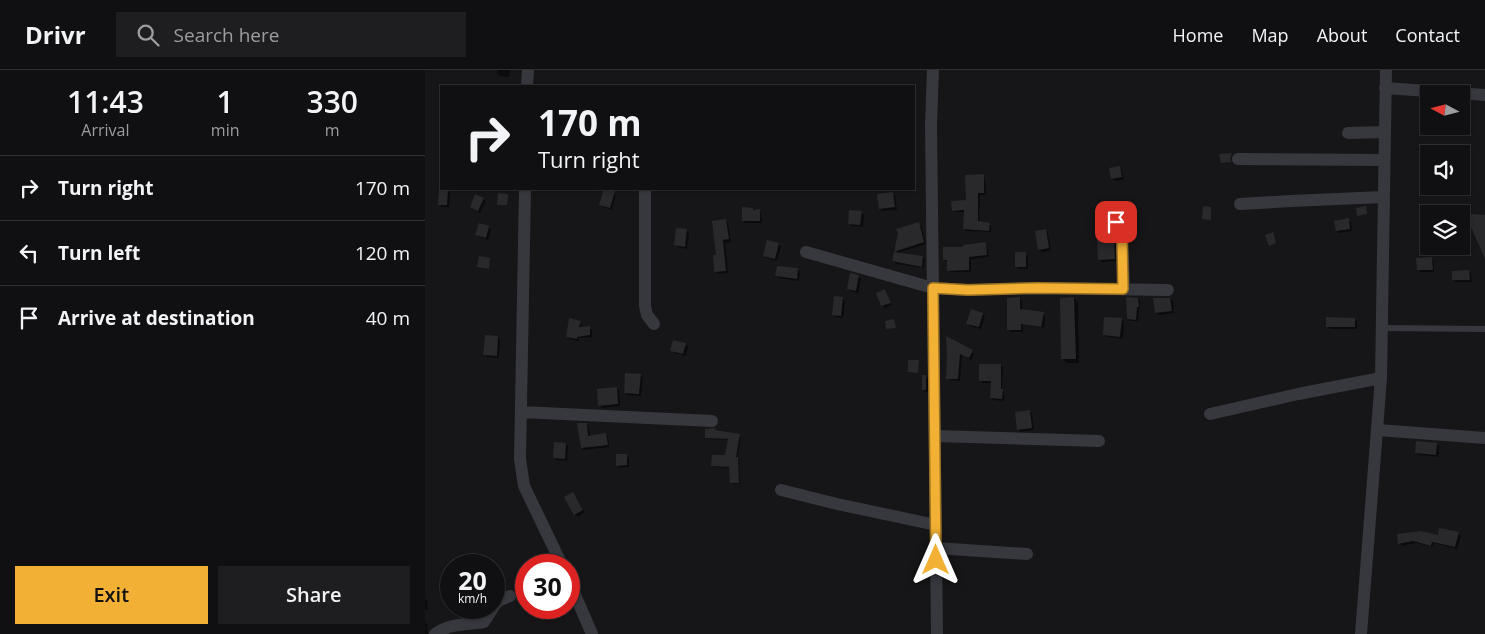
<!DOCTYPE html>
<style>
:root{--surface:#101012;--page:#1e1e20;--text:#f1f3f6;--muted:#9c9d9f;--line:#303032;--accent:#f2b134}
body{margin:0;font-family:"Open Sans",sans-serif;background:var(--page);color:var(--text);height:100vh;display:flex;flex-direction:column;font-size:19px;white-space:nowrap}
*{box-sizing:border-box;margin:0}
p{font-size:16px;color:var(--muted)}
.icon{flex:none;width:28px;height:28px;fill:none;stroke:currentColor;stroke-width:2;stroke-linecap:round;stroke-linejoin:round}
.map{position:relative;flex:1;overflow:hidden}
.details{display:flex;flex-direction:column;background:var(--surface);width:425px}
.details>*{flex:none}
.hud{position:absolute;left:15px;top:15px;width:475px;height:105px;border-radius:0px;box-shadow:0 1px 4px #0004,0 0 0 1px var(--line);background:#101012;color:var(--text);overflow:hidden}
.needle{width:32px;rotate:277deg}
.fabs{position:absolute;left:995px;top:15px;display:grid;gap:10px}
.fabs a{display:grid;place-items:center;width:50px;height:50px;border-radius:0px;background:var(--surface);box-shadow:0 1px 4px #0004,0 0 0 1px var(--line);font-size:25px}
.speed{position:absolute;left:15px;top:484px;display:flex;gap:10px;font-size:25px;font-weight:700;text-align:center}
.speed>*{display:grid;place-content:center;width:65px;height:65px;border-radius:50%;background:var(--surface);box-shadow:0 1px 4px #0004,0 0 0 1px var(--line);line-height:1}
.speed small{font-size:12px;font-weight:400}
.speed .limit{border:8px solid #d22;background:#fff;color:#111}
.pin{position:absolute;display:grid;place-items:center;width:42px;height:42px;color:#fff;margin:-21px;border-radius:10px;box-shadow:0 2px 8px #0006}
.me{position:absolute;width:55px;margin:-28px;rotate:0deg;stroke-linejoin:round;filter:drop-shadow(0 0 4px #0008)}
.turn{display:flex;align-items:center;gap:18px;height:105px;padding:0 15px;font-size:22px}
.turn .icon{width:65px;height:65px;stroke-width:2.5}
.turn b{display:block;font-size:35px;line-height:42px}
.eta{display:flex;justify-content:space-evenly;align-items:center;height:85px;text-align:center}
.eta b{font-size:30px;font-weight:600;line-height:35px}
.action{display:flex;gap:10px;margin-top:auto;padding:10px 15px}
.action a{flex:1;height:58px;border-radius:0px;background:var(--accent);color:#111;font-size:20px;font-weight:600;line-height:58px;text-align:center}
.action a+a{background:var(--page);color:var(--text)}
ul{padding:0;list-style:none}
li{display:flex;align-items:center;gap:15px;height:65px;padding:0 15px;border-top:1px solid var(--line)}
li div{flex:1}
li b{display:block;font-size:19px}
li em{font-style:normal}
header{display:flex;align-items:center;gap:30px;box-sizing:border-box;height:70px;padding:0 25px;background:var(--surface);border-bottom:1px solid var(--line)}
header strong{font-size:24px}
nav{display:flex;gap:28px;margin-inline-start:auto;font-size:18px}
.search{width:350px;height:45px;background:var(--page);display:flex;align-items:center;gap:12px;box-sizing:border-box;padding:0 18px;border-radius:0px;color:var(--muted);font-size:19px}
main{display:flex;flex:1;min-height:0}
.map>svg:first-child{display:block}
.shadow{fill:#0007}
.building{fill:#29292c}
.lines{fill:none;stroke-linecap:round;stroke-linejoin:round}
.service{stroke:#37383d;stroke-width:6}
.minor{stroke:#37383d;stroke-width:12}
.route-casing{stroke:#9d7322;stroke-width:12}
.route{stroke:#f2b134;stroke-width:9}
</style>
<header>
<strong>Drivr</strong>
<div class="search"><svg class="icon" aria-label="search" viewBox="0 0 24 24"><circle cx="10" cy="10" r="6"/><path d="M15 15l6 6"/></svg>Search here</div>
<nav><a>Home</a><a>Map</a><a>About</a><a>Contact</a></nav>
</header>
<main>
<section class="details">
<div class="eta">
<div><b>11:43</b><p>Arrival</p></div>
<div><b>1</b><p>min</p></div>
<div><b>330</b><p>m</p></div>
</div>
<ul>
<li><svg class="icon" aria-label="right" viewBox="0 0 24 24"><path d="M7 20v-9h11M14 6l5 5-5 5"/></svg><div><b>Turn right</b></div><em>170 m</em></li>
<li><svg class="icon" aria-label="left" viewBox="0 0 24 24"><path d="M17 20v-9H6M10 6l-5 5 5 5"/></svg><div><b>Turn left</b></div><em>120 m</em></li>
<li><svg class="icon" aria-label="arrive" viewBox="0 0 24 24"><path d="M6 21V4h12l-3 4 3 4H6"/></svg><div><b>Arrive at destination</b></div><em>40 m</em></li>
</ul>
<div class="action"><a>Exit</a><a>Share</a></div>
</section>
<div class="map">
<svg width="1060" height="564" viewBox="0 0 1060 564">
<rect width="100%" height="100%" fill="#161618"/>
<!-- shadow -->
<path class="shadow" d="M73,0H85L84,7L75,6L72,4Z
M489,52L491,54L489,80Z
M694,97L697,100L699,110L690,111L687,109Z
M558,106L560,108L561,125H555L554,153L564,154L566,156V162L541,161L539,159L540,142H530L528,140L542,131Z
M166,119H177L176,122Z
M202,119H215L214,121H204Z
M23,121L25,123L24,137H17L14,134Z
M189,122L191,125L187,140L178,137L175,135Z
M468,124L470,126L472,140L457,141L455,138Z
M58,129L61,131L55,143L46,137Z
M327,139L329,141H334L336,143L337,153H320L318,150Z
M436,142L439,145L438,157L427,156L424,153Z
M1036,149L1060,164V180L1048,159L1036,162Z
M923,150L926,152L927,161L914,163L912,161Z
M301,151L303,153L306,172L300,173L303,203L293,204L290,201L292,186Z
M494,154L496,156L501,174L473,183L471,181Z
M63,158L66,160L63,170L54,167L52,164Z
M621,160L623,163L626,181L617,182L614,180Z
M262,161L264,163L262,179L253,177L251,175Z
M688,169L691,172L692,191L677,192L674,190Z
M560,173L562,176L564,187L546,189V202H526L523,200V192L519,190L540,178Z
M353,174L356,177L352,191L342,188L340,186Z
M600,183L603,186V199H594L591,197Z
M498,187L500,189L499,198L471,194L469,191Z
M1006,189L1009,191V202H996L993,200Z
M353,197L373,200L375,202L374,211L354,208L352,206Z
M1044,202L1046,204L1047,212H1031L1029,210Z
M433,207L436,209L433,223L426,221L423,218Z
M460,220L462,223L467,235L460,238L457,235Z
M595,228L597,231V241L618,243L620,246L619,258L598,255V262H586L584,259Z
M649,228L653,233L654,293H642L637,289Z
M418,229L420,231L418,248L411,247L409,244Z
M713,229L715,231V239H714L713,251H705L703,249Z
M745,229L748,231L749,243L733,245L731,242Z
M557,244L560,246L556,259L545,256L543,253Z
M696,249L699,252L698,269L682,267L679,265Z
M930,249L932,251V259H905L902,256Z
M155,252L157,254L156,258H164L167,260V267L154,268V271L144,269L142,266Z
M73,267L75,270L74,288L62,287L60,285Z
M522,268L549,284L546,290L537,285L535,311L525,310L522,308Z
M261,275L263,277L261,286L249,283L247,281Z
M575,295L578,297L577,320L579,323V331L568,330L566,328L567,313H557L555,311Z
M215,305L218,308L216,326L203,325L200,322Z
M500,306L503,309V322H500L498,319Z
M191,318L194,320L195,336L177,338L175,335Z
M604,341L607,343L609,360L596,362L593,359Z
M162,354L164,357L165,367L180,364L183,366L184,377L159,380L157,378Z
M291,362L314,366L316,367L312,389L314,390L315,414H308L306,413L305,398L289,397L288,395L302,387L304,370L283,369L281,367Z
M141,374L143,376L142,391L132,390L129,388Z
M1012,374L1014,376V387L994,385L991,383Z
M201,385L204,388V397L195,398L192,395Z
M150,426L160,442L153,447L150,444Z
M1033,464L1036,466L1032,479L1009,473L1008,477L991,473L977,476L975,473Z
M0,529L2,530L3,540H0Z
M0,552L2,554L3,564H0Z"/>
<!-- building -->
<path class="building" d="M807,83L805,88L806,92L796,93L794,84Z
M695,96L697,107L686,109L684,98Z
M559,104V123H553V151L565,153L564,161L538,159L539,140L527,141L526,131L541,130L540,105Z
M14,119L23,120L22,135H13Z
M179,119L190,121L185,138L174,135Z
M468,122L470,137L454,139L452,124Z
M73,123L83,124L82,135H72Z
M50,124L59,128L53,141L45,137Z
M778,136L786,137V150L777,149Z
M941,136L942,144L932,146L931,138Z
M317,137L328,138V140L335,139V151H317Z
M424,140L437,141L435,155L423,154Z
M1048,144L1060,145V189L1046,157L1036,160V148Z
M924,148L925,159L911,161L909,151Z
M301,149L304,169L298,170L301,201L289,202L288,185H291L287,151Z
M494,152L499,172L469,182L473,163L471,159Z
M54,153L64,156L61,168L50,165Z
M251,158L262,159L260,177L249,175Z
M621,159L624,178L613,180L610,161Z
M848,162L851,173L844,176L840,165Z
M689,168L690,189L673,190L672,169Z
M342,170L354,173L350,189L338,186Z
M561,172L562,185L544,187V200L522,201V190H518V177H538V175Z
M469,182L498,186L497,197L467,191Z
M590,182H601V197H590Z
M54,186L65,188L64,199L52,197Z
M1007,187L1008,200H992L991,188Z
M352,196L373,198L372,209L350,206Z
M1044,200L1045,210H1027V201Z
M425,203L434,205L431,221L422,219Z
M460,219L466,233L456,236L451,223Z
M409,226L418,227L416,246L407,245Z
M595,227V239L619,242L616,257L596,254V260H582V228Z
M649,227L651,289H636L635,228Z
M701,227L713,228L714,237H712L711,250L702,249Z
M728,228H745L747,241L730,243Z
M546,239L558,243L554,257L541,254Z
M679,247L697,248L695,267L678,265Z
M901,247L930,248V257H901Z
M144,248L156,251L154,257L165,256V265L152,267V269L141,267Z
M469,249L471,258L461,259L460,251Z
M60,265L73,266L72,286L58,285Z
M521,266L548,280L544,288L535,284L533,309H521L522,288Z
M248,270L261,273L258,284L245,281Z
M483,290H494L493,303L483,302Z
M554,294H576V319H578L577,329L565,328L566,311H554Z
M200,303L216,304L214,324L199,323Z
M497,305H501V320H497Z
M192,317L193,334L173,336L172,319Z
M605,340L607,358L592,360L590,342Z
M152,353H162L163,366L181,363L183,375L156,378Z
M290,358V360L315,364L311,387H313L314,413H305L304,397L286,396L287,385H300L303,369L280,368V359Z
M991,371L1012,373L1011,385L990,383Z
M129,372L141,373L140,389L128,388Z
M191,384H202V395L191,396Z
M148,422L158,440L149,445L139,427Z
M1014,458L1034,462L1030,477L1007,472L1006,476L988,471L973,474L972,464L996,461L1013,465Z"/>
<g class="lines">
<!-- service -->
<path class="service" d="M957,258L1060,259"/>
<!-- minor -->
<path class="minor" d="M508,0L506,55L512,564
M102,16L103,0
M960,18L1060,25
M923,63L959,62
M813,89L959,90
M100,119L95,389L99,416L137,495
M220,119V236L222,245L229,254
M815,134L866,131L958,127
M684,147C692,152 695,158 697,167L699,219
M381,182L508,218L543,220L612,218L743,220
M96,342L287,351
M785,344L873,324L956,308
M953,360L1060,368
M511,366L674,371
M356,420L412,434L511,455
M511,478L602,484
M144,511L167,564
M69,536L73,531L85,526
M10,564C25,553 41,555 59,552L68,538
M936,564L956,308L961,0"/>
</g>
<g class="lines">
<!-- route casing -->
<g class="route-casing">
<path id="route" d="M511,490L508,218L543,220L612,218L698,219L697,167L695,160L691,152"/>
</g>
<!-- route -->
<use href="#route" class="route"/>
</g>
</svg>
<div class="fabs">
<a><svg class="needle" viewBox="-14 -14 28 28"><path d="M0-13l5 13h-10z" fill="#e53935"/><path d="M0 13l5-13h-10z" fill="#9c9d9f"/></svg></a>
<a><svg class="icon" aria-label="sound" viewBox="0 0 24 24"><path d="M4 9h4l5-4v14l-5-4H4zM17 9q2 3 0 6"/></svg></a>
<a><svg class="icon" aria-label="layers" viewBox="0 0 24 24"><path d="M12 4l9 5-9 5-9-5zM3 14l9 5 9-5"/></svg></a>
</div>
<div class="speed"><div>20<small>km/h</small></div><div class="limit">30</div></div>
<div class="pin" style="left:691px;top:152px;background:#d93025"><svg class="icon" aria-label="arrive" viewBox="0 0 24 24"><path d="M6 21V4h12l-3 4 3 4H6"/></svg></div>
<svg class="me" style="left:511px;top:490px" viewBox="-20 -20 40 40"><path d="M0-17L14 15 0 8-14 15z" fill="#f2b134" stroke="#fff" stroke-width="4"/></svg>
<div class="hud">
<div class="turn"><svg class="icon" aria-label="right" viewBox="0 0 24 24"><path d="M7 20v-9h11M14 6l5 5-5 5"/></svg><div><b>170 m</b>Turn right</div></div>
</div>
</div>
</main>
